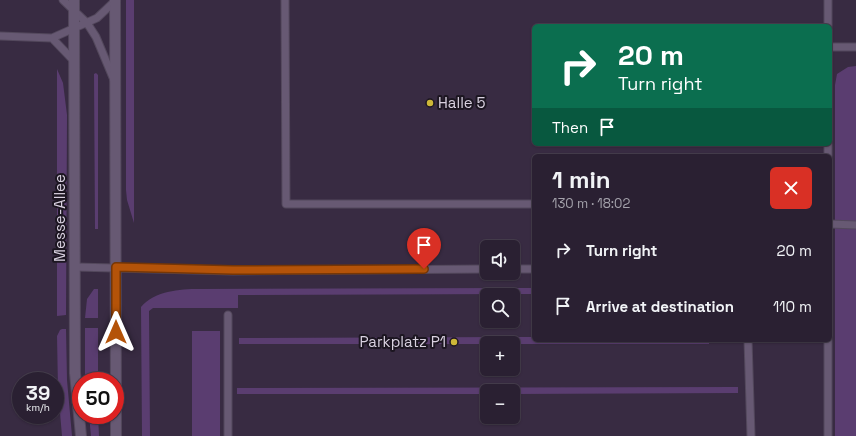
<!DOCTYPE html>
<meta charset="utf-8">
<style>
:root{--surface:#2a2032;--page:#32283a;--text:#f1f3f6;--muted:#a5a3ac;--line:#463e4d}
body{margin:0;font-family:"Space Grotesk",sans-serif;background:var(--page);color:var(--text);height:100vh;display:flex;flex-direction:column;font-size:15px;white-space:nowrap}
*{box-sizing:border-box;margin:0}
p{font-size:13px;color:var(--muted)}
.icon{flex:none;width:22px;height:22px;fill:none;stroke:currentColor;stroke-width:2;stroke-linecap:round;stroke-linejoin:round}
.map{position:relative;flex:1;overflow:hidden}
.details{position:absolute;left:532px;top:154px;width:300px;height:188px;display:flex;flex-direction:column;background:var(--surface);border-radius:6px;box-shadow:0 1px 3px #0004,0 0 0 1px var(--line)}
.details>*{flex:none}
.banner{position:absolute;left:532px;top:24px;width:300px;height:122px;border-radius:6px;box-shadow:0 1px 3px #0004,0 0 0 1px var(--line);background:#0b6e4f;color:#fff;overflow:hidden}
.buttons{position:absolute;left:480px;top:240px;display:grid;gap:8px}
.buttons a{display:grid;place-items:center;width:40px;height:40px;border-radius:6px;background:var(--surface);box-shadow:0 1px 3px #0004,0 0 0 1px var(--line);font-size:20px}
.speed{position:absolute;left:12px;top:372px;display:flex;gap:8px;font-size:20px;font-weight:700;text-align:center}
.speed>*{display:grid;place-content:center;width:52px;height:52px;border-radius:50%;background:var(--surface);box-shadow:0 1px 3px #0004,0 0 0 1px var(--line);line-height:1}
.speed small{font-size:10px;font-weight:400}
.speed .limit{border:6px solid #d22;background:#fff;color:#111}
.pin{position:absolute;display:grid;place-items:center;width:34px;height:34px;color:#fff;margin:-41px -17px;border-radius:50% 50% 50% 0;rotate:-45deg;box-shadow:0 0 4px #0007}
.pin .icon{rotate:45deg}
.me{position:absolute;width:44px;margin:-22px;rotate:0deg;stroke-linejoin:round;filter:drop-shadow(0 0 3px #0008)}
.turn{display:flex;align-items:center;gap:14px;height:84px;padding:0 20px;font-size:18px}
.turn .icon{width:52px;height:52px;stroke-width:2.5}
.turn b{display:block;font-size:28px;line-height:34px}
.then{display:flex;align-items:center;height:38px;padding:0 20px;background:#0003;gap:8px;font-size:15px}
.round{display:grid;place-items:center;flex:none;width:42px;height:42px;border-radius:6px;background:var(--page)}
.summary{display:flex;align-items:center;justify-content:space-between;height:68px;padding:0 20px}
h1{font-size:24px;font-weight:700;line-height:30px}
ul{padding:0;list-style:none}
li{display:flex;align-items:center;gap:12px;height:56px;padding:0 20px}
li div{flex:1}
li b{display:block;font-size:15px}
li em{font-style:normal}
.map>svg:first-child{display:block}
.green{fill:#5a3d70}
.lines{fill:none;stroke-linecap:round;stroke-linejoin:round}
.lane-casing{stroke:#53485c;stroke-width:9}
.secondary-casing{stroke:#53485c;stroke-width:12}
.lane{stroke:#675973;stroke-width:7}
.secondary{stroke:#675973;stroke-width:10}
.route-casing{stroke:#753606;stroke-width:10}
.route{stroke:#b45309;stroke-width:7}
.poi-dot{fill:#ceb838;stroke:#1c1621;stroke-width:1.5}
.labels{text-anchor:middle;stroke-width:4;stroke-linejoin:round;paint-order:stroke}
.poi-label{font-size:15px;fill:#d9d1e0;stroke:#1c1621;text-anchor:start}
.street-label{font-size:15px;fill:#d9d1e0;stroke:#1c1621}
</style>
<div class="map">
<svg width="856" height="436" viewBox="0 0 856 436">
<rect width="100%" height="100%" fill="#382b42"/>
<!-- green -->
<path class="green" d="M126,0H134V223L127,200L126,190Z
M856,66V436H835V85L837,74L848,67Z
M57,69L63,83L67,115L66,315L57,316Z
M96,73L98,75V229H95L94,74Z
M534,288V294L238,295V308H153L149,311L150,436H142L141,307C154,291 180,289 199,289Z
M94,289H98V318H85L87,299Z
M85,328H98V381H85Z
M62,329H66L67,380L72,436H62L58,389L57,336L60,330Z
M192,331H220V436H192Z
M534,337V340H709V344H239V338Z
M738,387V393L513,394V391H487V394H237V388Z
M89,415H98L99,436H91Z"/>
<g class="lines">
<!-- lane casing -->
<g class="lane-casing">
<path id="lane" d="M63,0L87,23L96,37L114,80
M285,0L286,204H534
M828,0V26
M0,36L52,38L97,18L115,1
M52,38L74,61
M830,47H856
M828,156V144
M830,224L856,225
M75,267L233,271L487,269
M513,269H534
M228,315V436
M748,340L751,436
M828,340V436"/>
</g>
<!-- secondary casing -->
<g class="secondary-casing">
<path id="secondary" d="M74,0L75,373L81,436
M115,0L116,436"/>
</g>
<!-- lane -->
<use href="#lane" class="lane"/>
<!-- secondary -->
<use href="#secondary" class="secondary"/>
</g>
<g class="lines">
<!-- route casing -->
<g class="route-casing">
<path id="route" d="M116,332V267L233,270L424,269"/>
</g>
<!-- route -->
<use href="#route" class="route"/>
</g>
<!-- markers -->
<g class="poi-dot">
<circle cx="430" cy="103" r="4"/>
<circle cx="454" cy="342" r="4"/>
</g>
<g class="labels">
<!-- poi labels -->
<g class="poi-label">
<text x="438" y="108">Halle 5</text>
<text x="446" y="347" text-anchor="end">Parkplatz P1</text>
</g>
<!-- street labels -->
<g class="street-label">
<text transform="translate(60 218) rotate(-90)" y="5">Messe-Allee</text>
</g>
</g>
</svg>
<div class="buttons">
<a><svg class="icon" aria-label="sound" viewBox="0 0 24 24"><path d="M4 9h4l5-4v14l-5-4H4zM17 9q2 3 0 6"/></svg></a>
<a><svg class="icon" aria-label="search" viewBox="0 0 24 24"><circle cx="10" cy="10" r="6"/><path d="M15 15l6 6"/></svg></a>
<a>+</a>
<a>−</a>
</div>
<div class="speed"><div>39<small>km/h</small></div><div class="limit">50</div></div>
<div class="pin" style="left:424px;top:269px;background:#d93025"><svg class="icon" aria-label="arrive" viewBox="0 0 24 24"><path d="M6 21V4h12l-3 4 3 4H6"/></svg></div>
<svg class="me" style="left:116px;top:332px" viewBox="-20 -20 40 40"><path d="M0-17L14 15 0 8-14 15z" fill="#b45309" stroke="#fff" stroke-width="4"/></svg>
<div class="banner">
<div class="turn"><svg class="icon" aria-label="right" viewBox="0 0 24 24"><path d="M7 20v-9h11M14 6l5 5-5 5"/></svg><div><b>20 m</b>Turn right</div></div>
<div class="then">Then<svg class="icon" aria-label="arrive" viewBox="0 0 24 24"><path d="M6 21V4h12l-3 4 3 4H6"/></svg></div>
</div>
<section class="details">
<div class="summary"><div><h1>1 min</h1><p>130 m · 18:02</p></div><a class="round" style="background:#d93025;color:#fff"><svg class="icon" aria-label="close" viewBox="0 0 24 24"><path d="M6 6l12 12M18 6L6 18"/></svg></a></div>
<ul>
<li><svg class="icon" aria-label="right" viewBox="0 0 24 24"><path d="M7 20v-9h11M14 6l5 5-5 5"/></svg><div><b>Turn right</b></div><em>20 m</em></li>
<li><svg class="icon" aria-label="arrive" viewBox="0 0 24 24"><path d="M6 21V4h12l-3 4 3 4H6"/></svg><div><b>Arrive at destination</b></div><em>110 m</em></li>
</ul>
</section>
</div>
